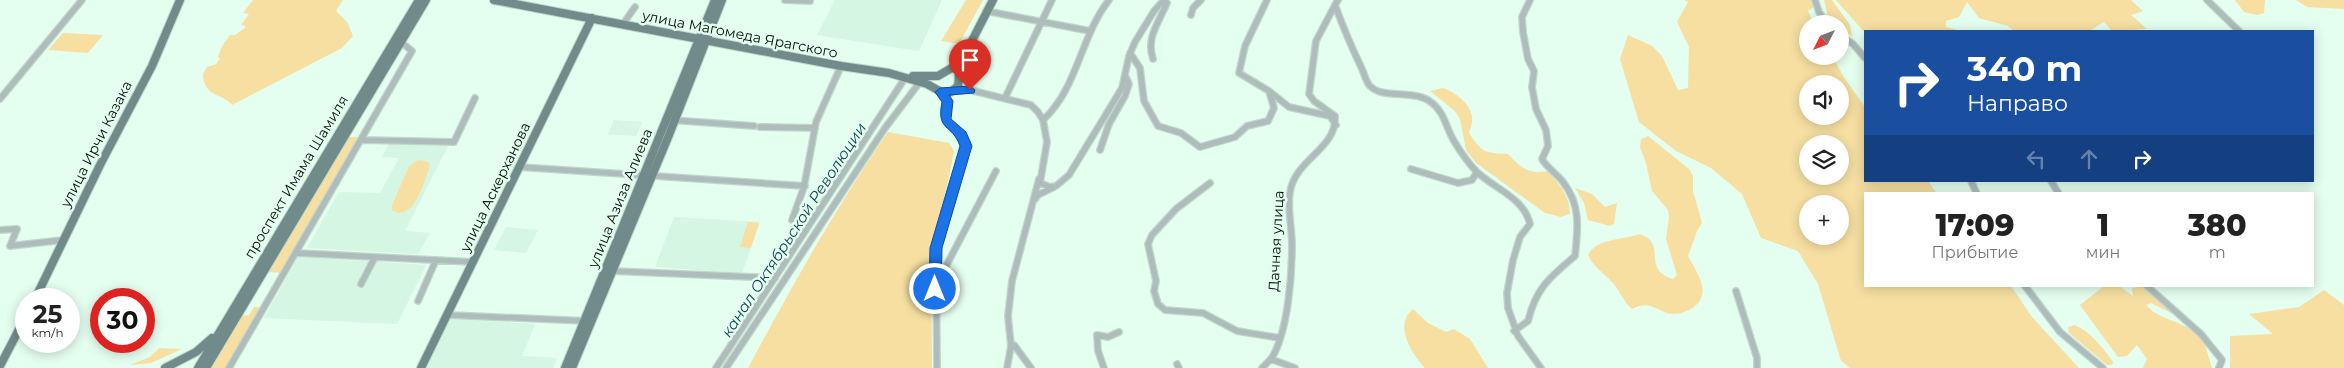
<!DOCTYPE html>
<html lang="ru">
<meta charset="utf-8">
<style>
:root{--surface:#fff;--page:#f2f2f2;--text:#222;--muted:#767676}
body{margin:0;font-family:Montserrat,sans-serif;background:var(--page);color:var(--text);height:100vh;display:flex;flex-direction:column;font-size:19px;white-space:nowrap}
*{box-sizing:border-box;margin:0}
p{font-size:16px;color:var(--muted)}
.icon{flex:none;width:28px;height:28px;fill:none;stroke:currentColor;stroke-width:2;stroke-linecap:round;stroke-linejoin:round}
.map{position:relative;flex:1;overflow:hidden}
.side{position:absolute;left:1864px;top:192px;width:450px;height:95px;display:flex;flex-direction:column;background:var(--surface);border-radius:0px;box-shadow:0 2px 12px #0003}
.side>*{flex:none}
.guide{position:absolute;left:1864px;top:30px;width:450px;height:152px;border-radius:0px;box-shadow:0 2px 12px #0003;background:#1a4fa0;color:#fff;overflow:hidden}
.needle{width:32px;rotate:228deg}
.fabs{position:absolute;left:1799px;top:15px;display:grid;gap:10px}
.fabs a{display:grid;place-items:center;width:50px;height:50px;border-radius:50%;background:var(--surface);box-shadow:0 2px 12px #0003;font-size:25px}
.speed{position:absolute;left:15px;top:288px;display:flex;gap:10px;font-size:25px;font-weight:700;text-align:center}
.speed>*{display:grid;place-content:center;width:65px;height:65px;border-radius:50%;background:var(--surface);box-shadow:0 2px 12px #0003;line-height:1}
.speed small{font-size:12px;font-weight:400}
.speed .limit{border:8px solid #d22;background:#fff;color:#111}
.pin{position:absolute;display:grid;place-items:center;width:42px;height:42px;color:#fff;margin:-51px -21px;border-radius:50% 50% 50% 0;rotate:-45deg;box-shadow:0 0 5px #0007}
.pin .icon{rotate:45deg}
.me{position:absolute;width:55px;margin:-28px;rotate:0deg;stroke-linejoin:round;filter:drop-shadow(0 0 4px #0008)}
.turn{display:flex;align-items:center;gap:18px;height:105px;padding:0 20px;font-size:22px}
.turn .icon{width:65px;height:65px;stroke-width:2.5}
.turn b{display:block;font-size:35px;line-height:42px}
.lanes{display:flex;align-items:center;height:48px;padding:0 20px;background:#0003;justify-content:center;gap:25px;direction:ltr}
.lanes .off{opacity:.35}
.eta{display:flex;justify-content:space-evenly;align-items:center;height:85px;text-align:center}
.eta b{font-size:30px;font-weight:800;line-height:35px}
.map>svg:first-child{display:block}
.built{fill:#d4f6e2}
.green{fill:#f6dfa1;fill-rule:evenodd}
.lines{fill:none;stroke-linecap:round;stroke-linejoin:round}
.minor-casing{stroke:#c0d8ca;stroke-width:8}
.major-casing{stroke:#c0d8ca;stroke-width:10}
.minor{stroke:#aebcbc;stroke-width:5.5}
.major{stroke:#718b8a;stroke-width:8}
.route{fill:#1a73e8;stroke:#114b97}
.labels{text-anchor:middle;stroke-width:5;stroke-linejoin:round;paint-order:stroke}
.street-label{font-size:14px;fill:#060e0a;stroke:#e4feef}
.water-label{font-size:15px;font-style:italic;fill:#134356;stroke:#e4feef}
</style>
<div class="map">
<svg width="2344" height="368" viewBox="0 0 2344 368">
<rect width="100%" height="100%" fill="#e4feef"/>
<!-- built -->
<path class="built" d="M835,0H942L919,51L817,35Z
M614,120L642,122L636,136L608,134Z
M389,143L448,146L405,231L430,233L418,254L307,248L339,192L380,193L399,158L382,157Z
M674,217L760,222L742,273L655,267Z
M506,227L538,230L526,253L494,250Z
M298,257L426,265L397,324L264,318Z
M449,319L535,324L522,356L557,358L553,368H426Z"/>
<!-- green -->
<path class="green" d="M253,0H343L336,11L347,22L353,36L342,48L232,105C223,93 204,98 203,74L207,67L216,64L220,59L218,57L222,46L230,35H235L245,28V26L241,25L249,14L243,13Z
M966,0H983L959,44L941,41Z
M1684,0H1813L1815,6L1808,11L1814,24H1808V56H1832L1845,79L1865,107V181H1928L1937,194H1865V286H2011L2032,317L2079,368H1850L1841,361L1818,284L1798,251L1761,238L1742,194L1711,168L1676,151L1639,122L1620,59L1628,35L1652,46L1662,56L1678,90L1688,88L1689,47L1677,22L1688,2ZM1808,84H1840V116H1808ZM1808,144H1840V176H1808ZM1808,204H1840V236H1808Z
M1824,0H1832L1850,25L1852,36L1840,30V24H1832L1826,18L1827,12Z
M1836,0H2131L2143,11L2131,15L2147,29L2112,31L2104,22L2089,31H2014L2008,26L1979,18L1967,2L1959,17L1946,21V27L1961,31L1865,33Z
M2235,0H2265L2264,13L2257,15L2244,12Z
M2296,0H2344V9L2307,7Z
M63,33L103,35L88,53L48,50Z
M1443,88C1455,92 1470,103 1472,117C1473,122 1470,128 1469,133C1482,153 1485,153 1508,154C1520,167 1529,175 1547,171C1559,183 1570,196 1570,214L1561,217L1545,213L1476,163L1466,150L1460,119L1455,111L1430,91Z
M888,132L949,143L954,151L948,182L931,249L932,368H748C792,286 835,209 888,132Z
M1648,136L1689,169L1693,176V191L1702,223L1697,231L1688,256C1697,273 1714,295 1691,309C1685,312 1679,314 1672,314C1656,312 1652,299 1632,309C1623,301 1620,291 1613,283C1604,273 1593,267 1588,255C1596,238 1624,240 1640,234C1669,245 1640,269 1673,279L1677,275L1666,239L1669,216L1668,210L1652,191L1646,163L1640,147L1641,139Z
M348,137H360L282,273L269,272Z
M418,160L428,162L430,165C425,179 414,224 392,210V205L409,166Z
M1575,188L1592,194L1605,207L1617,203L1614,224L1610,226L1588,220L1584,203Z
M748,222L759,223L751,248L740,247Z
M2104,286H2119L2133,296L2132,288L2143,286L2181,318L2151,303L2146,305C2155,316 2170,319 2182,325C2190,328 2197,334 2203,338L2212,368H2143L2147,359L2137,345L2127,356L2118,357L2080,305Z
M2324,290L2344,305V368H2230V336L2273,334L2249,314L2299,307Z
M254,307H261L226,368H212L241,316L249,315Z
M1413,309L1428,323L1446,332L1454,329L1470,339L1488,368H1425C1412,354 1393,325 1413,309Z
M2075,325C2092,333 2102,347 2113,362L2112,365H2107L2069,333L2068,327Z
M159,348L182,349L151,363L130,365L150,357Z"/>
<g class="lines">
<!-- minor casing -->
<g class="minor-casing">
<path id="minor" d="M785,0L810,1
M1267,0L1245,46L1239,73L1269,91L1289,107L1330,116L1336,125
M1338,0L1335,5C1343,27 1352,48 1362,69C1364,73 1366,82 1370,86C1382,99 1412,90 1428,100C1445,111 1445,126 1454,141C1460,151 1468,163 1477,172C1495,189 1524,198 1530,224L1520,237L1513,260L1507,293L1508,308L1518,336L1541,368
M1815,0L1819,12L1827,24
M2207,0L2239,31
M986,11L1090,31
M1191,15L1193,8L1201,0
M623,24L635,7
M1840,35L1853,44L1865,58
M1130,53L1140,68L1144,101L1158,126L1181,133L1200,147L1235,137L1247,126L1268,121L1274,108L1269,91
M1153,59C1146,38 1158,24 1166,5L1167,3L1163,0
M953,91L970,90L1031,105L1038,112L1043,120L1047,142L1040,183L1050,187L1056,186L1069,175L1122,88L1129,56L1135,42L1154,11L1164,0
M1005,98L1052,0
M0,99L82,0
M671,120L754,126
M1043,120C1078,88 1080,37 1109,0
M760,127L815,128
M362,140L454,142L475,98
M1100,150L1109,124L1125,96L1129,84L1125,75
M519,167L805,186
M1411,169L1458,183L1472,180L1477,172
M1971,181L1977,194
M2051,181L2059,194
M1210,183L1176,209L1152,235L1148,244L1156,281L1154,291L1158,304L1165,310L1203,313L1237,331L1280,338
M1035,199L1038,195L1054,187
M792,220L804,187L816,122L841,66
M0,230L17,229L10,246L63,240
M297,253L473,262
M934,269L945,268L996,171
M612,271L775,278
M361,284L375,257
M2025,286L2060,332L2103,368
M2147,286L2201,334L2222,360L2219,368
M1736,291L1757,358V368
M418,301L436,260
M447,315L587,321
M1514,331L1528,321C1536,288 1550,277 1575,256C1578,228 1581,205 1563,182C1557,174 1547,168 1542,159L1548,146L1546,130L1536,109L1532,87L1534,71L1528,59L1523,32L1522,17L1530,0
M1011,346L1014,345L1031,368
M1271,359L1295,368
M1177,364L1179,368
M229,368L412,51L401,42
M716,368L905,78
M726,368L885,128L920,82
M937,368L936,248L966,146C958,123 940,131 948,101L940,92
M1007,368L1011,346L1008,316L1012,281L1039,179
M1104,368L1098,351L1097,335L1108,337L1119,332
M1262,368C1267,363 1271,360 1274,354C1288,327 1292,275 1292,245C1292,227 1287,209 1290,192C1295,159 1337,149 1335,116L1314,101L1309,94L1316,41L1335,5"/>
</g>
<!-- major casing -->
<g class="major-casing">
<path id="major" d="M494,0L841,66L889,73L927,84L943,93L951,92L958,86L960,64L993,0
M913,76H938L960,63
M35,299L100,165L152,66L180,0
M0,366L26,316
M165,368L196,352L212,338
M198,368L419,0
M206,368L426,0
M421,368L592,18
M565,368L715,0
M572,368L669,135L722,0"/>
</g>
<!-- minor -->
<use href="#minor" class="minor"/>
<!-- major -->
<use href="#major" class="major"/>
</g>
<!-- route -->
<path class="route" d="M970,86L975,90L974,93L949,95L953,101L951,119L966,132L972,146L942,248L941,289L935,294L929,289L930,248L960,146C952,123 936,132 942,102L935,92L940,88Z"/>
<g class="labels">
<!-- street labels -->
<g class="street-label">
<text transform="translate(740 34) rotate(11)" y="5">улица Магомеда Ярагского</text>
<text transform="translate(96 144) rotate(-63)" y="5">улица Ирчи Казака</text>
<text transform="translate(296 177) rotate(-59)" y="5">проспект Имама Шамиля</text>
<text transform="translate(495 187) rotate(-64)" y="5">улица Аскерханова</text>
<text transform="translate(620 198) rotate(-68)" y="5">улица Азиза Алиева</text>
<text transform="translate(1276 241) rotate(-87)" y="5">Дачная улица</text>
</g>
<!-- water labels -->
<g class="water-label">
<text transform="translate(794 230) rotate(-57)" y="5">канал Октябрьской Революции</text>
</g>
</g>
</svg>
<div class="fabs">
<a><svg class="needle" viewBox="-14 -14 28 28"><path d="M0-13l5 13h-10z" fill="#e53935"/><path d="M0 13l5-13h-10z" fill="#767676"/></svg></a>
<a><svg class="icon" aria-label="sound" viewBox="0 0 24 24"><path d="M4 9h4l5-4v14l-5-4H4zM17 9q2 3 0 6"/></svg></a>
<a><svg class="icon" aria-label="layers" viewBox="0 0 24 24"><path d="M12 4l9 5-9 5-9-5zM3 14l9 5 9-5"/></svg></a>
<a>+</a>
</div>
<div class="speed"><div>25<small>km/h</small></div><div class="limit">30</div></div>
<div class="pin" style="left:970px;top:90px;background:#d93025"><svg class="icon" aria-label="arrive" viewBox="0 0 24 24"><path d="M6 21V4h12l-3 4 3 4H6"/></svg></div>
<svg class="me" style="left:935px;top:289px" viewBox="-20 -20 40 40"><circle r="17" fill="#1a73e8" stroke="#fff" stroke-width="3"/><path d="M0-11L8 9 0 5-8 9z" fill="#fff"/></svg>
<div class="guide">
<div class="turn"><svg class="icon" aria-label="right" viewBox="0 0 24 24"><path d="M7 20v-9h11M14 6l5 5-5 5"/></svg><div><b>340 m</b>Направо</div></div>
<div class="lanes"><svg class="icon off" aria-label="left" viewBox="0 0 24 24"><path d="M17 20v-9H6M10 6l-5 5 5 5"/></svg><svg class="icon off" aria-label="ahead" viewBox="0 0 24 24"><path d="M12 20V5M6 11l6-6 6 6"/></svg><svg class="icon" aria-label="right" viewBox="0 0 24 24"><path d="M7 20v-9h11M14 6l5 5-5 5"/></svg></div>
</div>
<section class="side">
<div class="eta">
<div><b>17:09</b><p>Прибытие</p></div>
<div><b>1</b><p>мин</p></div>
<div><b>380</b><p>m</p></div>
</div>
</section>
</div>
